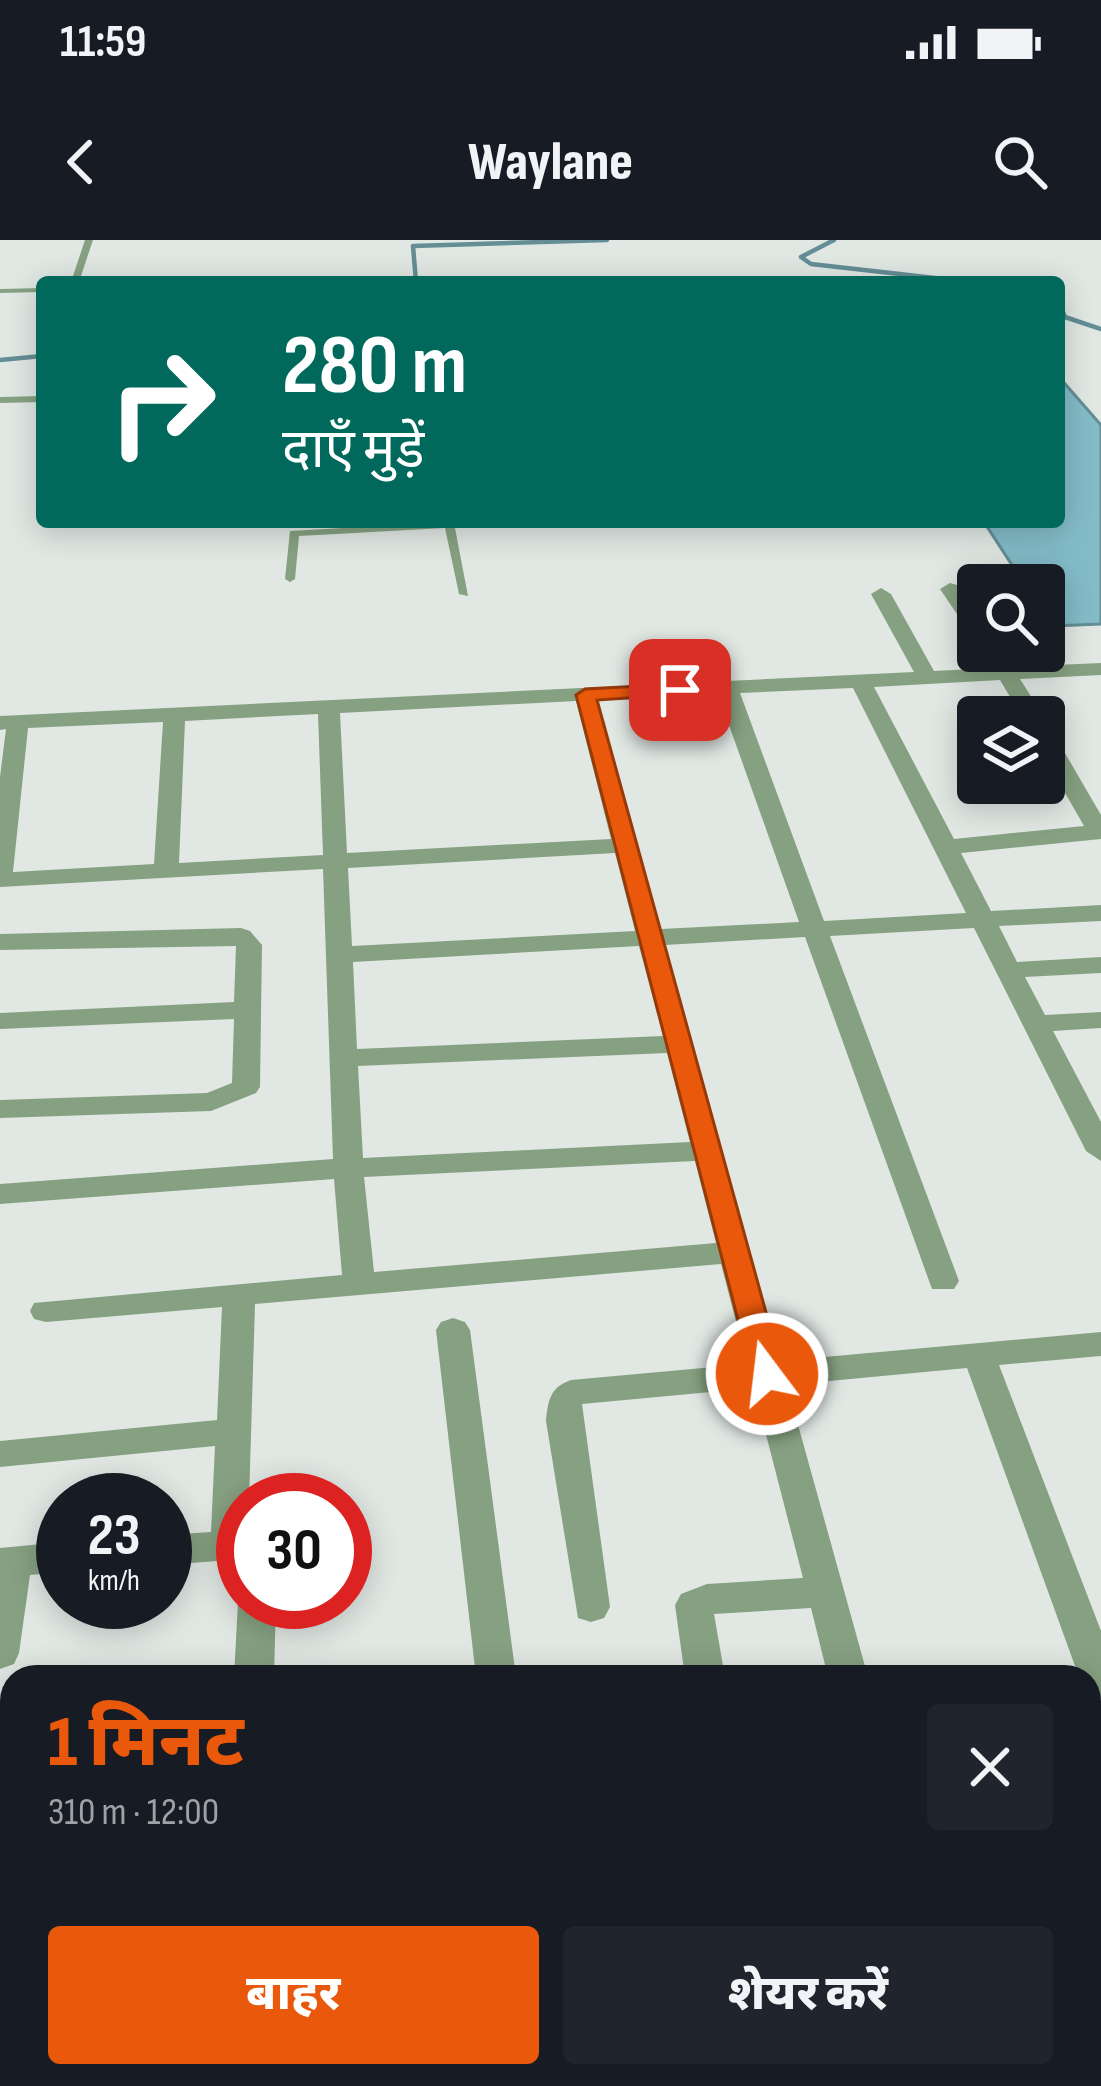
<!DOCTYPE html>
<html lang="hi">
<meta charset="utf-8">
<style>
:root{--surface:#171b24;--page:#20242c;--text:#f1f3f6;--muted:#9ea1a6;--accent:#ea580c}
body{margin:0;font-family:"Sofia Sans Condensed","Noto Sans Devanagari",sans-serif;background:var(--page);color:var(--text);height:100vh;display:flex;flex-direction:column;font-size:45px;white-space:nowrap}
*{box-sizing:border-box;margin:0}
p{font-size:39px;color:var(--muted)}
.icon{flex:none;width:66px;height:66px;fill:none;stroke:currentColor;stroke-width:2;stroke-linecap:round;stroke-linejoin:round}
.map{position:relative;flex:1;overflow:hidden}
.drawer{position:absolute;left:0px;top:1425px;width:1101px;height:423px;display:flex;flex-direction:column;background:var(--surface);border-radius:36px 36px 0 0;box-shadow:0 6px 30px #0003}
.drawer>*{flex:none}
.guide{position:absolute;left:36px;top:36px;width:1029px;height:252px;border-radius:12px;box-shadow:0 6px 30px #0003;background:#00695c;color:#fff;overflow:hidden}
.controls{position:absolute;left:957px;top:324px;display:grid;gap:24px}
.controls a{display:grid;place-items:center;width:108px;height:108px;border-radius:12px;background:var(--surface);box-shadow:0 6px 30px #0003;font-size:60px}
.speed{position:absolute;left:36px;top:1233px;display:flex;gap:24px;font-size:60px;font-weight:700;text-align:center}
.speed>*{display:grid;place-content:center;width:156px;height:156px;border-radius:50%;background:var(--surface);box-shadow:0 6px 30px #0003;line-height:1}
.speed small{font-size:30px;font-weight:400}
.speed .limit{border:18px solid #d22;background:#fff;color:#111}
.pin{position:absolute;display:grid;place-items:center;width:102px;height:102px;color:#fff;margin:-51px;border-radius:24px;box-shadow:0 6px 18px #0006}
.me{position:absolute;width:132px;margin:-66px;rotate:345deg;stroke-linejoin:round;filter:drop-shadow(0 0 9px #0008)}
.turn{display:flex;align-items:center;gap:42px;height:252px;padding:0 48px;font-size:54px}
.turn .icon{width:156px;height:156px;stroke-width:2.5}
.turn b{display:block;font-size:84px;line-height:102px}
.round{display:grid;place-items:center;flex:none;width:126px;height:126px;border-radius:12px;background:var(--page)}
.headline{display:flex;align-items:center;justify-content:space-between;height:204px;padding:0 48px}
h1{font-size:72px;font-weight:800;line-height:90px;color:var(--accent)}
.primary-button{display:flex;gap:24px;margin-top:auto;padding:24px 48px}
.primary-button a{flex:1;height:138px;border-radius:12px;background:var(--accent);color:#fff;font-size:48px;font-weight:800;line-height:138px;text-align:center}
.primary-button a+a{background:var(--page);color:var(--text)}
.status{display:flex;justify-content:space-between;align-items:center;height:84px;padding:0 60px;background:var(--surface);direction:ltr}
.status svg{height:33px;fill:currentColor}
header{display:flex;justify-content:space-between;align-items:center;height:156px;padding:0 48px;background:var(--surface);font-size:54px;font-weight:800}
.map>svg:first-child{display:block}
.water{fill:#83bcc8;stroke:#648d95;stroke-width:3}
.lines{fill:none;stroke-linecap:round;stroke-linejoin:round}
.stream{stroke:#648d95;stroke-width:4.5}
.service{fill:#86a181;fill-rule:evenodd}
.minor{fill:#86a181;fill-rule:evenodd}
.route{fill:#ea580c;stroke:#983908;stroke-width:3}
</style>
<div class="status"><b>11:59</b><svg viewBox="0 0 49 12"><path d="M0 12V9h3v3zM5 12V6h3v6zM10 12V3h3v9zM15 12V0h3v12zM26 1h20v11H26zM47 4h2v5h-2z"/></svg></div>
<header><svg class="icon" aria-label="back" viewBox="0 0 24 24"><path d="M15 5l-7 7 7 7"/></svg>Waylane<svg class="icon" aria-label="search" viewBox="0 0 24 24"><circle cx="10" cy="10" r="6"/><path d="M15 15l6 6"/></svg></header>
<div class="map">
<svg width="1101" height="1846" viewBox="0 0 1101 1846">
<rect width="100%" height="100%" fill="#e1e8e4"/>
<!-- water -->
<path class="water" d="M1059,137L1101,185V384L1053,386L1044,373V345H1025L984,282H1059Z"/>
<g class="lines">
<!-- stream -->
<path class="stream" d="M834,0L801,17L811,24L970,42
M416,42L413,6L607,0
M1059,62L1065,77L1101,89
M0,120L42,116"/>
<!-- service -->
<path class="service" d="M85,0H93L79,42H71Z
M42,48V52L0,53V49Z
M42,156V162L0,163V157Z
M449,282H514L509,285L455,288L468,356L459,354L445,288L299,296L295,339L290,342L285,339L290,291Z"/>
<!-- minor -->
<path class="minor" d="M950,343L957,345L978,376V397L971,395L940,349Z
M881,348L891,354L934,431L992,428L982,411H1002L1012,427L1101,423V435L1020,439L1044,477H1022L1000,440L874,447L954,599L1084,586L1044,516V489L1055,496L1101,575V599L961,613L991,671L1101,665V681L999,686L1017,722L1101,717V733L1025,737L1045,775L1101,772V788L1053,791L1101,882V921L1086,911L974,688L830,696L959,1041L954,1049H932L805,697L665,705L780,1121L1101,1092V1116L999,1125L1101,1391V1459L1089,1454V1437H1079L967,1128L787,1145L868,1437H828L811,1368L714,1374L725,1437H685L675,1365L681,1354L707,1344L803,1338L754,1148L582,1164L610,1367L604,1378L591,1382L578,1378L546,1181C548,1161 550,1147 571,1140L747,1124L721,1024L255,1064L249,1260H243V1319L165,1325V1295L211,1292L215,1206L0,1227V1201L217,1180L222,1067L46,1082L34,1079L30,1071L34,1063L342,1035L334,939L0,964V944L333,919L323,629L0,647V537L6,489L0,490V476L914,432L871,354ZM853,448L966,673L824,681L740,453ZM718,454L799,682L661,689L597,460ZM576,461L611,599L347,613L340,473ZM318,474L323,615L179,623L185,481ZM163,482L154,624L13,632L28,488ZM615,613L635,691L352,706L348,628ZM639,706L663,796L357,809L353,722ZM667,813L690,902L363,918L358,826ZM695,921L716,1003L374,1032L364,937Z
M241,688L250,691L262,705L260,847L256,853L211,871L0,878V860L207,853L232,843L234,779L0,789V773L234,762L236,706L0,710V694Z
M453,1078L465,1082L470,1090L516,1437H476L436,1090L441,1082Z
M63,1302V1332L30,1335L19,1413L14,1424L0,1429V1308Z
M243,1352V1362H276L274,1437H234L238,1362Z
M12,1623V1663L0,1664V1624Z
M92,1836H138L137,1846H91Z
M350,1836H396V1846H350Z
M516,1836H562L563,1846H517Z
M760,1836H806L808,1846H762Z
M933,1836H979L982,1846H936Z"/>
</g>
<!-- route -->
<path class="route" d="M680,444L687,446V454L597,460L783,1134L767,1145L752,1134L576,455L585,449Z"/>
</svg>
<div class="controls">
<a><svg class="icon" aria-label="search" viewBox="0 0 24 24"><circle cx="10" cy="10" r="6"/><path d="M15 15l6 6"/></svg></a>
<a><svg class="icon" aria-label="layers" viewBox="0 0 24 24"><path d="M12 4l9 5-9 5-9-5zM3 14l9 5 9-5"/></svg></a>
</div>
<div class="speed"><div>23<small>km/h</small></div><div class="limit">30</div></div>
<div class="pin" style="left:680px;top:450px;background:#d93025"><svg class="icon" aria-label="arrive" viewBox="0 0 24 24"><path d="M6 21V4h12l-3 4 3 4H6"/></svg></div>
<svg class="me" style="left:767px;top:1134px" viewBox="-20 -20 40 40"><circle r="17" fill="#ea580c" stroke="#fff" stroke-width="3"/><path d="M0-11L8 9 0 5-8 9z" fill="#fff"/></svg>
<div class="guide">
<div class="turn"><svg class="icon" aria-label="right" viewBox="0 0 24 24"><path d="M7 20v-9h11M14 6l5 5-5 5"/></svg><div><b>280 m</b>दाएँ मुड़ें</div></div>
</div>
<section class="drawer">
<div class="headline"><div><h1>1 मिनट</h1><p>310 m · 12:00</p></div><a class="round"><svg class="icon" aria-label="close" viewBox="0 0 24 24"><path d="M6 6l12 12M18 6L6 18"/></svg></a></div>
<div class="primary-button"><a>बाहर</a><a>शेयर करें</a></div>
</section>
</div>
